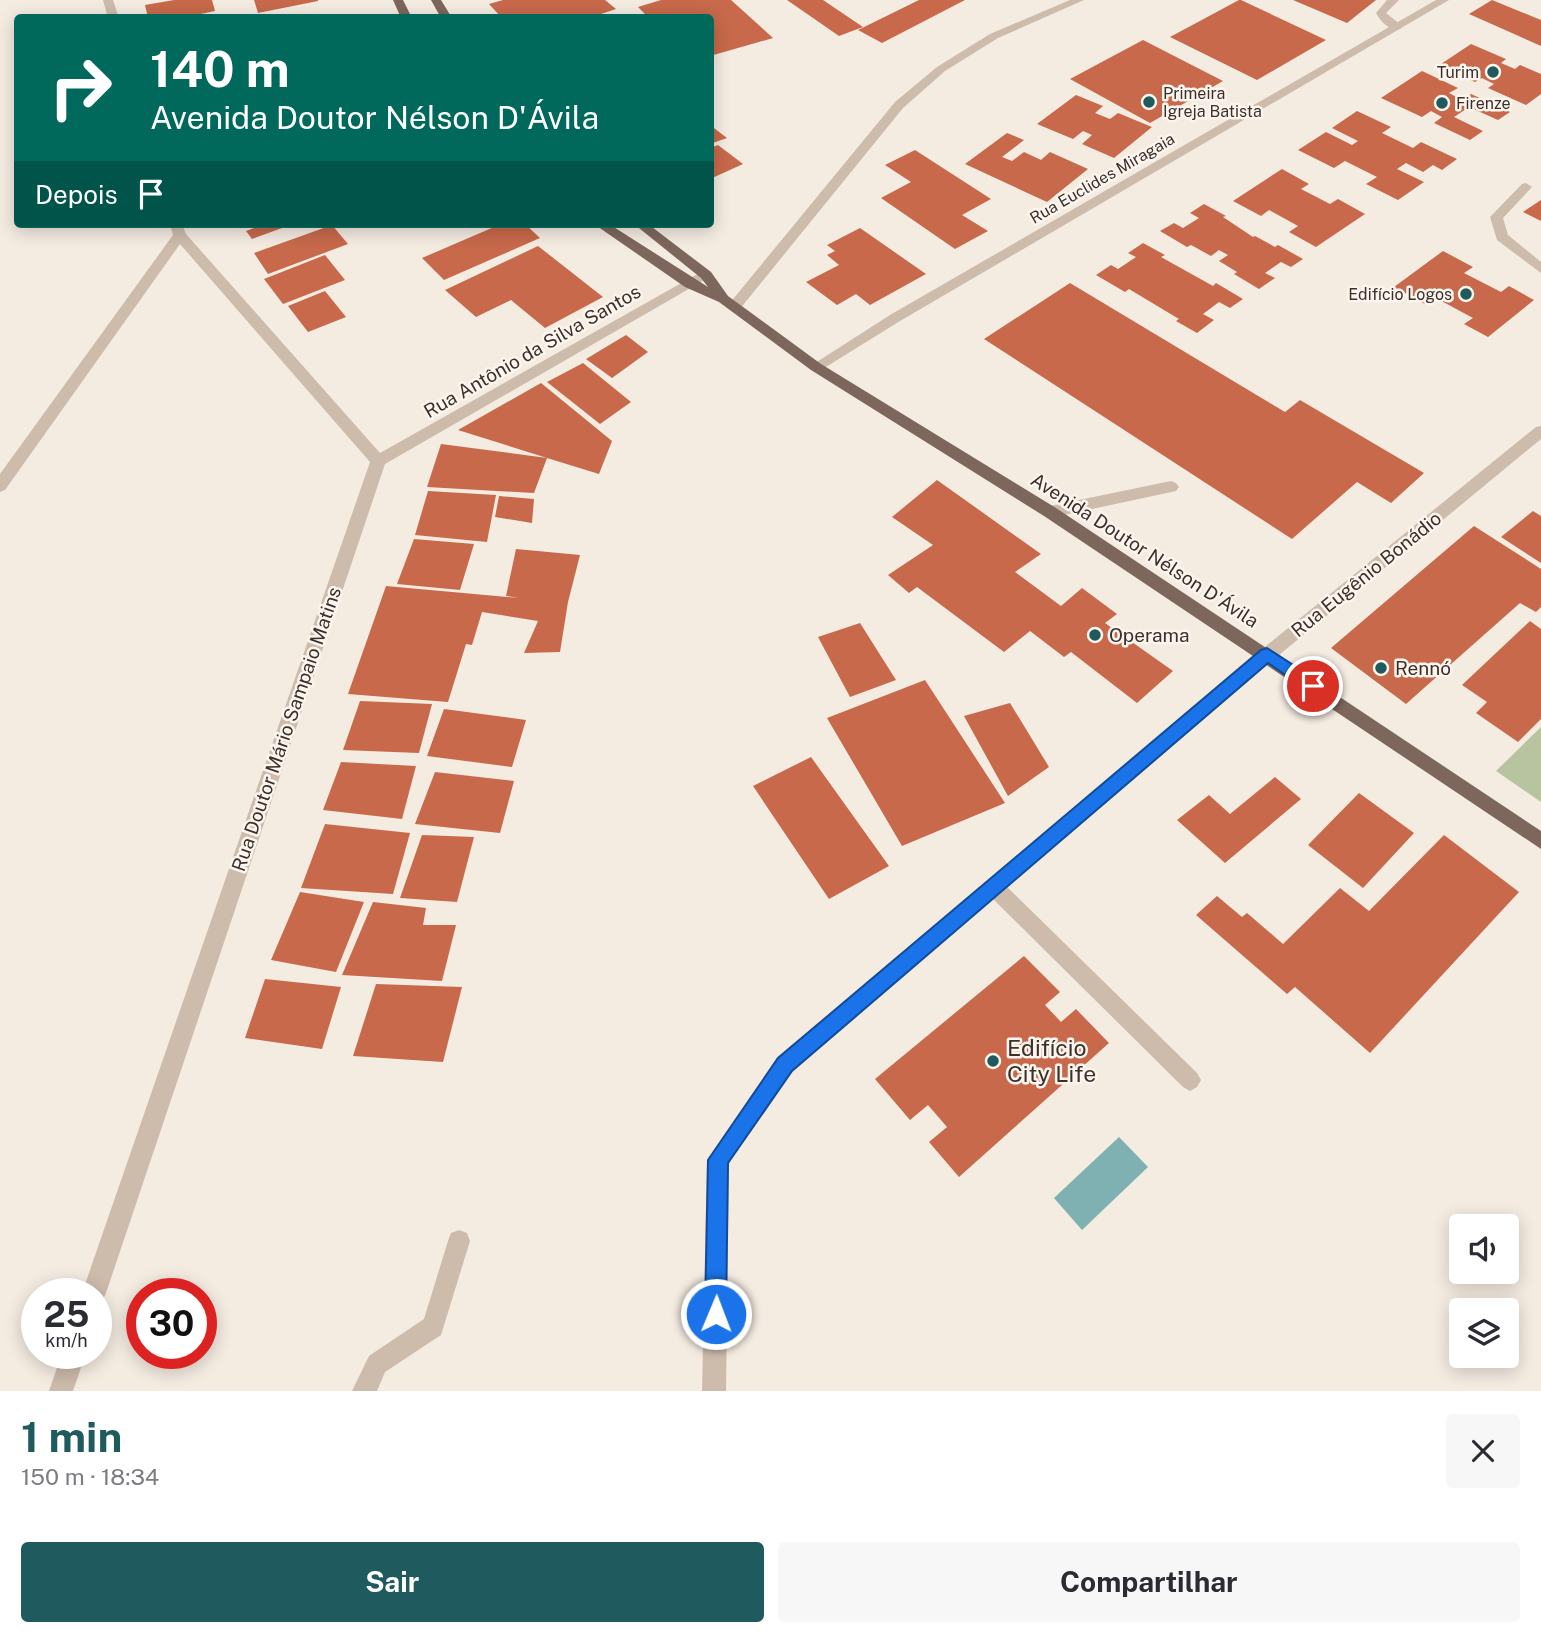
<!DOCTYPE html>
<html lang="pt">
<meta charset="utf-8">
<style>
:root{--surface:#fff;--page:#f7f7f7;--text:#2b2b33;--muted:#7c7c81;--accent:#1f5a5e}
body{margin:0;font-family:"Public Sans",sans-serif;background:var(--page);color:var(--text);height:100vh;display:flex;flex-direction:column;font-size:26px;white-space:nowrap}
*{box-sizing:border-box;margin:0}
p{font-size:23px;color:var(--muted)}
.icon{flex:none;width:38px;height:38px;fill:none;stroke:currentColor;stroke-width:2;stroke-linecap:round;stroke-linejoin:round}
.map{position:relative;height:1391px;overflow:hidden}
.side{display:flex;flex-direction:column;background:var(--surface);flex:1}
.side>*{flex:none}
.guide{position:absolute;left:14px;top:14px;width:700px;height:214px;border-radius:7px;box-shadow:0 4px 18px #0003;background:#00695c;color:#fff;overflow:hidden}
.buttons{position:absolute;left:1449px;top:1214px;display:grid;gap:14px}
.buttons a{display:grid;place-items:center;width:70px;height:70px;border-radius:7px;background:var(--surface);box-shadow:0 4px 18px #0003;font-size:35px}
.speed{position:absolute;left:21px;top:1278px;display:flex;gap:14px;font-size:35px;font-weight:700;text-align:center}
.speed>*{display:grid;place-content:center;width:91px;height:91px;border-radius:50%;background:var(--surface);box-shadow:0 4px 18px #0003;line-height:1}
.speed small{font-size:18px;font-weight:400}
.speed .limit{border:10px solid #d22;background:#fff;color:#111}
.pin{position:absolute;display:grid;place-items:center;width:60px;height:60px;color:#fff;margin:-30px;border:4px solid #fff;border-radius:50%;box-shadow:0 2px 7px #0007}
.me{position:absolute;width:77px;margin:-38px;rotate:1deg;stroke-linejoin:round;filter:drop-shadow(0 0 5px #0008)}
.turn{display:flex;align-items:center;gap:24px;height:147px;padding:0 21px;font-size:32px}
.turn .icon{width:91px;height:91px;stroke-width:2.5}
.turn b{display:block;font-size:49px;line-height:60px}
.then{display:flex;align-items:center;height:66px;padding:0 21px;background:#0003;gap:14px;font-size:26px}
.round{display:grid;place-items:center;flex:none;width:74px;height:74px;border-radius:7px;background:var(--page)}
.summary{display:flex;align-items:center;justify-content:space-between;height:119px;padding:0 21px}
h1{font-size:42px;font-weight:700;line-height:52px;color:var(--accent)}
.cta{display:flex;gap:14px;margin-top:auto;padding:14px 21px}
.cta a{flex:1;height:80px;border-radius:7px;background:var(--accent);color:#fff;font-size:28px;font-weight:700;line-height:80px;text-align:center}
.cta a+a{background:var(--page);color:var(--text)}
.map>svg:first-child{display:block}
.green{fill:#b8c4a0}
.water{fill:#7fb0b2}
.building{fill:#c8694b}
.lines{fill:none;stroke-linecap:round;stroke-linejoin:round}
.lane{fill:#cdbbac;fill-rule:evenodd}
.street{fill:#cdbbac;fill-rule:evenodd}
.primary{fill:#7d675c;fill-rule:evenodd}
.route{fill:#1a73e8;stroke:#114b97;stroke-width:2}
.poi-dot{fill:#1f5a5e;stroke:#fbf5ee;stroke-width:2.5}
.labels{text-anchor:middle;stroke-width:5;stroke-linejoin:round;paint-order:stroke}
.far-poi-label{font-size:16px;fill:#3b302b;stroke:#fbf5ee;text-anchor:end}
.far-street-label{font-size:16px;fill:#3b302b;stroke:#fbf5ee}
.street-label{font-size:19px;fill:#3b302b;stroke:#fbf5ee}
.poi-label{font-size:19px;fill:#3b302b;stroke:#fbf5ee;text-anchor:start}
.near-poi-label{font-size:23px;fill:#3b302b;stroke:#fbf5ee;text-anchor:start}
</style>
<div class="map">
<svg width="1541" height="1391" viewBox="0 0 1541 1391">
<rect width="100%" height="100%" fill="#f4ebe1"/>
<!-- green -->
<path class="green" d="M1541,727V802L1496,771Z"/>
<!-- water -->
<path class="water" d="M1119,1137L1148,1167L1082,1230L1054,1198Z"/>
<!-- building -->
<path class="building" d="M174,0H212L215,11L182,18H148L145,5Z
M254,0H318V1L258,13Z
M503,0H605L616,9L589,18H502L489,4Z
M661,0H731L773,38L710,56V18H649L638,7Z
M787,0H823L863,27L839,36Z
M919,0H965L882,43L858,30Z
M1239,0H1241L1326,40L1257,80L1170,37Z
M1293,0H1376L1347,23Z
M1492,0L1541,20V46L1469,14Z
M1143,40L1223,81L1150,123L1070,79Z
M1471,44L1506,59L1501,63L1515,69L1520,65L1541,74V94L1526,105L1488,88L1494,84L1482,78L1475,82L1438,66Z
M1422,71L1458,88L1449,93L1462,100L1471,94L1510,112L1498,120L1469,107L1454,117L1483,131L1470,140L1434,123L1442,117L1431,111L1422,117L1381,98Z
M1076,95L1103,106L1095,113L1110,119L1118,113L1152,127L1114,158L1082,144L1092,135L1083,131L1073,139L1037,124Z
M1357,111L1391,127L1382,133L1413,148L1421,142L1457,159L1442,170L1433,165L1423,172L1406,163L1397,169L1424,182L1398,200L1366,184L1377,177L1345,161L1334,168L1298,150L1326,132L1352,145L1358,141L1332,128Z
M710,125L727,138L710,144Z
M1007,133L1024,140L1002,157L1012,161L1024,152L1041,160L1050,152L1088,169L1047,202L965,164Z
M718,145L743,164L710,179V148Z
M915,150L991,199L962,215L988,231L955,249L881,198L911,182L885,165Z
M1282,169L1309,184L1301,189L1330,204L1338,199L1365,214L1316,247L1289,232L1298,226L1269,210L1261,216L1233,201Z
M1541,200V221L1523,212Z
M1204,204L1226,216L1223,217L1253,237L1255,236L1275,247L1278,245L1303,259L1291,267L1281,262L1265,273L1275,278L1259,289L1234,274L1237,272L1219,261L1228,255L1219,250L1211,256L1191,245L1187,247L1160,231L1174,223L1183,228L1199,218L1190,213Z
M255,224H293L252,239L246,231L257,227Z
M501,224H525L540,238L444,280L422,258Z
M332,225L348,244L268,274L254,253Z
M860,228L926,274L870,305L856,294L837,305L806,282L839,265L827,255L835,251L827,245Z
M1143,243L1165,255L1161,257L1213,286L1216,283L1243,299L1230,308L1219,302L1203,314L1214,320L1197,333L1176,321L1179,319L1129,289L1125,292L1096,275L1111,265L1118,269L1136,257L1128,253Z
M538,246L603,297L545,328L511,300L476,317L445,290Z
M1443,251L1473,267L1464,273L1501,292L1509,286L1534,300L1488,337L1464,324L1473,318L1434,297L1425,304L1394,287Z
M325,255L345,280L283,304L264,279Z
M1070,283L1285,412L1300,400L1424,473L1391,503L1357,482L1292,539L984,339Z
M325,291L346,317L308,332L288,306Z
M626,335L648,352L612,378L586,359Z
M583,363L631,402L600,424L547,382Z
M541,383L612,441L599,474L547,458L534,493L427,487L441,444L547,458L458,430Z
M937,480L1041,554L1015,572L1061,606L1082,588L1117,614L1105,623L1173,671L1137,703L1071,652L1064,657L1030,631L1004,652L917,587L909,593L888,575L933,545L892,517Z
M428,491L496,495L487,542L415,535Z
M499,496L534,499L532,523L495,517Z
M1533,511L1541,516V563L1501,537Z
M1474,526L1541,569V607L1536,612L1520,603L1406,704L1331,648Z
M414,539L474,544L460,590L397,584Z
M516,549L580,555L568,602L560,652L524,653L538,621L482,612L472,645L466,644L448,702L348,694L386,586L519,598L506,596Z
M1530,621L1541,629V719L1518,742L1476,713L1487,702L1462,685Z
M860,623L896,680L850,697L818,637Z
M925,680L1005,803L902,846L827,718Z
M360,701L432,704L419,753L343,750Z
M1010,703L1049,767L1008,796L964,716Z
M444,709L526,720L512,767L427,756Z
M811,757L889,866L829,899L753,786Z
M341,762L416,766L402,819L323,810Z
M435,772L514,781L500,833L415,824Z
M1275,777L1301,799L1225,863L1177,820L1209,795L1230,814Z
M1359,793L1414,833L1363,888L1308,845Z
M325,824L410,833L393,894L301,888Z
M422,835L474,837L457,902L400,898Z
M1444,835L1519,892L1370,1053L1295,987L1287,994L1196,915L1217,896L1242,917L1247,913L1283,944L1340,888L1369,911Z
M300,892L364,902L336,972L271,960Z
M373,902L426,908L423,925H456L442,981L342,975Z
M1024,956L1060,992L1045,1005L1061,1022L1076,1009L1109,1043L959,1177L929,1142L947,1127L928,1105L910,1120L875,1079Z
M265,979L341,987L322,1049L245,1038Z
M376,984L462,987L443,1062L353,1056Z"/>
<g class="lines">
<!-- lane -->
<path class="lane" d="M1070,0H1084L998,38L945,71L903,108L739,310H729V304L895,102L937,67L990,34Z
M1387,0H1399L1386,13L1401,25V29C1389,31 1381,22 1376,13Z
M1526,183L1532,187L1503,218L1508,235L1541,262V273L1497,240L1490,217L1522,184Z
M1171,481L1176,483L1179,487L1176,491L1050,518L1042,512L1050,506Z
M994,878L1001,881L1197,1073L1201,1080L1197,1087L1190,1091L1183,1087L987,893L984,887L987,881Z
M459,1230L467,1233L470,1241L441,1335L385,1372L377,1391H352L369,1356L424,1319L448,1241L451,1233Z"/>
<!-- street -->
<path class="street" d="M103,0H113L119,18H108Z
M1436,0H1449L900,321L821,370L816,372L809,367L890,315Z
M170,224H182L186,234L380,453L701,272L706,271L713,275L385,464L106,1293L102,1301L96,1304V1293H82L370,462L180,244L5,490L0,492V474L173,235Z
M1541,426V439L1273,660L792,1071L729,1163L726,1391H702L707,1160L778,1057L1261,650L1536,427Z
M62,1353H86L73,1391H49Z"/>
<!-- primary -->
<path class="primary" d="M393,0H403L412,18H401Z
M431,0H441L452,18H441Z
M594,224H609L708,287L701,278L634,224H648L711,272L728,296L821,364L1056,508L1541,831V849L1044,516L811,370L719,302L685,287Z"/>
</g>
<!-- route -->
<path class="route" d="M1267,648L1318,681L1321,686L1318,690H1307L1268,663L792,1071L728,1163L726,1314L723,1322L716,1325L708,1322L705,1314L708,1160L778,1058L1261,650Z"/>
<!-- markers -->
<g class="poi-dot">
<circle cx="1493" cy="72" r="7"/>
<circle cx="1149" cy="102" r="7"/>
<circle cx="1442" cy="103" r="7"/>
<circle cx="1466" cy="294" r="7"/>
<circle cx="1095" cy="635" r="7"/>
<circle cx="1381" cy="668" r="7"/>
<circle cx="993" cy="1061" r="7"/>
</g>
<g class="labels">
<!-- far-poi labels -->
<g class="far-poi-label">
<text x="1479" y="78">Turim</text>
<text x="1163" y="99" text-anchor="start">Primeira<tspan x="1163" dy="18">Igreja Batista</tspan></text>
<text x="1456" y="109" text-anchor="start">Firenze</text>
<text x="1452" y="300">Edifício Logos</text>
</g>
<!-- far-street labels -->
<g class="far-street-label">
<text transform="translate(1102 178) rotate(-30)" y="6">Rua Euclides Miragaia</text>
</g>
<!-- street labels -->
<g class="street-label">
<text transform="translate(532 351) rotate(-30)" y="7">Rua Antônio da Silva Santos</text>
<text transform="translate(1145 550) rotate(33)" y="7">Avenida Doutor Nélson D'Ávila</text>
<text transform="translate(1366 574) rotate(-39)" y="7">Rua Eugênio Bonádio</text>
<text transform="translate(286 729) rotate(-71)" y="7">Rua Doutor Mário Sampaio Matins</text>
</g>
<!-- poi labels -->
<g class="poi-label">
<text x="1109" y="642">Operama</text>
<text x="1395" y="675">Rennó</text>
</g>
<!-- near-poi labels -->
<g class="near-poi-label">
<text x="1007" y="1056">Edifício<tspan x="1007" dy="26">City Life</tspan></text>
</g>
</g>
</svg>
<div class="buttons">
<a><svg class="icon" aria-label="sound" viewBox="0 0 24 24"><path d="M4 9h4l5-4v14l-5-4H4zM17 9q2 3 0 6"/></svg></a>
<a><svg class="icon" aria-label="layers" viewBox="0 0 24 24"><path d="M12 4l9 5-9 5-9-5zM3 14l9 5 9-5"/></svg></a>
</div>
<div class="speed"><div>25<small>km/h</small></div><div class="limit">30</div></div>
<div class="pin" style="left:1313px;top:686px;background:#d93025"><svg class="icon" aria-label="arrive" viewBox="0 0 24 24"><path d="M6 21V4h12l-3 4 3 4H6"/></svg></div>
<svg class="me" style="left:716px;top:1314px" viewBox="-20 -20 40 40"><circle r="17" fill="#1a73e8" stroke="#fff" stroke-width="3"/><path d="M0-11L8 9 0 5-8 9z" fill="#fff"/></svg>
<div class="guide">
<div class="turn"><svg class="icon" aria-label="right" viewBox="0 0 24 24"><path d="M7 20v-9h11M14 6l5 5-5 5"/></svg><div><b>140 m</b>Avenida Doutor Nélson D'Ávila</div></div>
<div class="then">Depois<svg class="icon" aria-label="arrive" viewBox="0 0 24 24"><path d="M6 21V4h12l-3 4 3 4H6"/></svg></div>
</div>
</div>
<section class="side">
<div class="summary"><div><h1>1 min</h1><p>150 m · 18:34</p></div><a class="round"><svg class="icon" aria-label="close" viewBox="0 0 24 24"><path d="M6 6l12 12M18 6L6 18"/></svg></a></div>
<div class="cta"><a>Sair</a><a>Compartilhar</a></div>
</section>
